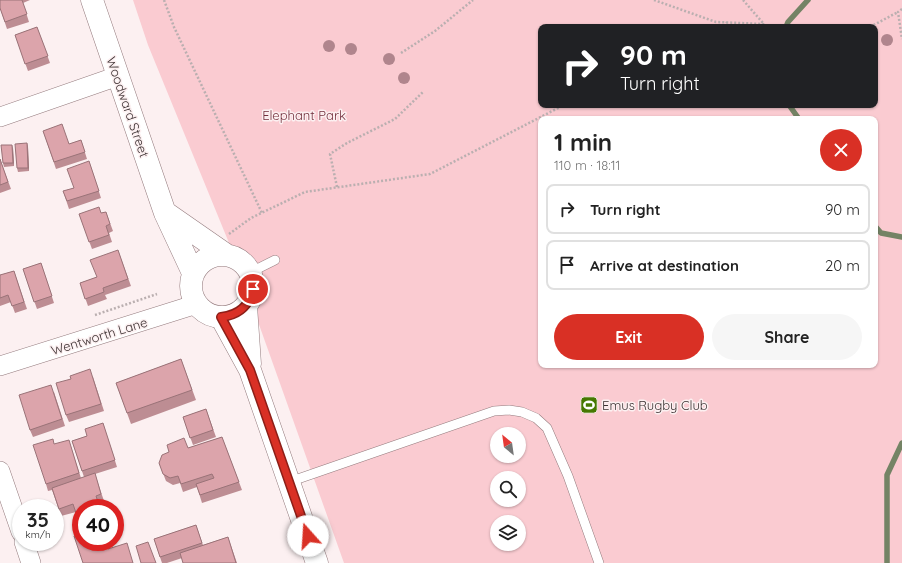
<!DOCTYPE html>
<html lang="en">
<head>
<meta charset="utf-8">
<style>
	:root { --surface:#fff; --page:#f6f6f6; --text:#222; --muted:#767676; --line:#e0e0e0; --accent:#d93025 }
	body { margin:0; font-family:Quicksand,sans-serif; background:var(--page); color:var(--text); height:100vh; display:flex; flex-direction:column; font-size:15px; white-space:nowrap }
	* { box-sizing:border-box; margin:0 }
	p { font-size:13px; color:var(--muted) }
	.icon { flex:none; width:22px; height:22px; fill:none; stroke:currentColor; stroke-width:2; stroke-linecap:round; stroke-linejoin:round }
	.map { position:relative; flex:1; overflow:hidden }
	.drawer { position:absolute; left:538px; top:116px; width:340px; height:252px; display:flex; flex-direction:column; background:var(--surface); border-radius:8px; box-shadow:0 1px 3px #0004 }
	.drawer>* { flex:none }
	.top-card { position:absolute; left:538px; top:24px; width:340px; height:84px; border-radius:8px; box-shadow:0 1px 3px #0004; background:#202124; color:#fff; overflow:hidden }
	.needle { width:26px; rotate:331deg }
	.controls { position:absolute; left:490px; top:427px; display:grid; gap:8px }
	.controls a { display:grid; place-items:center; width:36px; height:36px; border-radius:50%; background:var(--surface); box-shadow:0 1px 3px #0004; font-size:20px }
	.speed { position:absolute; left:12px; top:499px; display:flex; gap:8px; font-size:20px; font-weight:700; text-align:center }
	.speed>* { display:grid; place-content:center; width:52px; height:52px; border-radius:50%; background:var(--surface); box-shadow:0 1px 3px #0004; line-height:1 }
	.speed small { font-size:10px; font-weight:400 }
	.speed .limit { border:6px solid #d22; background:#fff; color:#111 }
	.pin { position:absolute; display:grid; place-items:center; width:34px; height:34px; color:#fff; margin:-17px; border:2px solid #fff; border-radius:50%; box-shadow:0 1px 4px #0007 }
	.me { position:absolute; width:44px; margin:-22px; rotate:341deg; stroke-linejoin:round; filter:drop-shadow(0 0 3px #0008) }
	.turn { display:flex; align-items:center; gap:14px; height:84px; padding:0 16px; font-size:18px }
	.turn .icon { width:52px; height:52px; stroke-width:2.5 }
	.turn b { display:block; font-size:28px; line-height:34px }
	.round { display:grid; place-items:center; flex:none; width:42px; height:42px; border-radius:21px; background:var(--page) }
	.overview { display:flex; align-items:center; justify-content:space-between; height:68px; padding:0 16px }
	h1 { font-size:24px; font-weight:800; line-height:30px }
	.button { display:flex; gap:8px; margin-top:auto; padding:8px 16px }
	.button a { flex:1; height:46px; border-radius:24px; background:var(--accent); color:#fff; font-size:16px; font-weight:800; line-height:46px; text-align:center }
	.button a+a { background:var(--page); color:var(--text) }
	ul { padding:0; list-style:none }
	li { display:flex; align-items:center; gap:12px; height:50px; margin:0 8px 6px; padding:0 8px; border:2px solid var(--line); border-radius:8px }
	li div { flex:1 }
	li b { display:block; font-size:15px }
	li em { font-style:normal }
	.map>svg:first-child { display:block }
	.green { fill:#facbd1; fill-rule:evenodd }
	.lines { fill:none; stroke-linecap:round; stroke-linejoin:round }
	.stream { stroke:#748365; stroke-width:5.5 }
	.service-casing { stroke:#947b7e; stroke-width:10 }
	.minor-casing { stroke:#947b7e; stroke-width:20 }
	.tertiary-casing { stroke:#947b7e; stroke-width:23 }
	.path { stroke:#baafb0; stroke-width:2.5; stroke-dasharray:2 2; stroke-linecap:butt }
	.service { stroke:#fff; stroke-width:9 }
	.minor { stroke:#fff; stroke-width:19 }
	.tertiary { stroke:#fff; stroke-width:22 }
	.tree { fill:#b0858d }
	.wall { fill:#bd8d93 }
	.shaded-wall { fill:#9a7378 }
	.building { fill:#dca4ab; stroke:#9a7378 }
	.route-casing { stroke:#8d1f18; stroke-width:10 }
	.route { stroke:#d93025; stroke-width:7 }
	.labels { text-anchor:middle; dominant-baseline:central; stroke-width:3; stroke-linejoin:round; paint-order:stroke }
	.street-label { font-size:13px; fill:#3b3031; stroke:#fcf0f1 }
	.park-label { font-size:13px; fill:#722e3b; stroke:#fcf0f1 }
	.poi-label { font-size:13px; fill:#3b3031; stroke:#fcf0f1; text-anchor:start }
</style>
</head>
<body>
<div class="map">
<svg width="902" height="563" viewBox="0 0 902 563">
	<rect width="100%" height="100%" fill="#fcf0f1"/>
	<path class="green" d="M133 0H902V563H344L236 260 148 45ZM541 27H875V105H541ZM541 119H875V365H541ZM497 434H519V456H497ZM497 478H519V500H497ZM497 522H519V544H497Z"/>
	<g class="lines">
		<path class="stream" d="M786 27 788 22 808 0
			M789 105 799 119
			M875 226 881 233 902 237
			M887 563V475L902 443"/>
		<defs>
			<path id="service" d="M251 272 275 260
				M289 482 494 411 509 410 522 412 536 418 547 428 568 476 599 563"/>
			<path id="minor" d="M0 117 118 76
				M0 366 197 304
				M0 471 21 532
				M24 542 31 563"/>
			<path id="tertiary" d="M92 0 165 213 193 273
				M166 213 225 254
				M191 286a31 31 0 1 1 62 0a31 31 0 1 1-62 0Z
				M246 306 250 364
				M221 317 250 370 317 563"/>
		</defs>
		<use href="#service" class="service-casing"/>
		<use href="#minor" class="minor-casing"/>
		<use href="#tertiary" class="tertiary-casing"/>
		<path class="path" d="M164 0 174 27 262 213
			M654 0 716 22 763 24 767 27
			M743 0 763 23
			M902 9 898 12 902 39
			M725 27 727 22
			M870 27 898 12
			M401 53 435 31 473 0
			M337 187 330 154 347 143 395 119 424 91
			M229 234 251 218 305 192 430 174 564 105
			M95 315 157 294"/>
		<use href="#service" class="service"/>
		<use href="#minor" class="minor"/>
		<use href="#tertiary" class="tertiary"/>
	</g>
	<g class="tree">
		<circle cx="887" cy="40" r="6"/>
		<circle cx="329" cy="46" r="6"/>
		<circle cx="351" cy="49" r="6"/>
		<circle cx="389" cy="59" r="6"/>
		<circle cx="404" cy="78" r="6"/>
	</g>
	<path class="wall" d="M0 0H30L23 3 29 22 7 29 0 8Z
		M37 27 50 63 28 71 15 35Z
		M43 131 69 144 81 140 87 159 56 169Z
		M27 143 28 147 29 171 18 172 17 168Z
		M13 148 14 166 4 167 3 163Z
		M0 159 11 189 0 193Z
		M89 161 101 198 69 209 63 191 74 188Z
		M106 212 113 231 109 233 112 242 92 249 79 214 101 213Z
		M118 250 131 286 105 295 107 299 88 306 80 283 97 277Z
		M41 263 54 303 37 309 23 269Z
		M14 271 27 309 15 313 11 302 0 306V275Z
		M181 359 196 400 131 424 116 383Z
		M93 377 104 411 69 422 66 415 71 379Z
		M54 392 65 426 33 437 30 430Z
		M206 409 216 437 193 445 183 417Z
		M103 423 117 467 95 474 104 501 81 508V528L76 512 61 516 52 490 48 491 46 484 55 444 71 447 81 478 84 477 72 441 87 436Z
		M222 437 242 490 202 503 197 487 183 492 180 483 173 485 166 481 159 463 188 448Z
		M196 525 203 545 228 537 237 563H183L182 558 167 563H162L154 539Z"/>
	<path class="shaded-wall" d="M27 143 28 147 29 171 28 168Z
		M12 145 13 148 14 166 13 163Z"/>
	<path class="building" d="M0 0H22L27 14 5 22 0 8Z
		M37 27 48 56 25 64 15 35Z
		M62 124 69 144 81 140 85 152 54 162 43 131Z
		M27 143 28 168H17L15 144Z
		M1 145H12L13 163H3Z
		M0 159 8 182 0 185Z
		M89 161 99 191 67 201 63 191 74 188 67 169Z
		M99 207 101 213 106 212 110 224 106 226 109 235 89 242 79 214Z
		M118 250 128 279 103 288 104 292 85 299 80 283 97 277 90 260Z
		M41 263 52 296 34 302 23 269Z
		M14 271 24 302 12 306 8 295 0 298V275Z
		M181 359 192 390 127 413 116 383Z
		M90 369 101 404 66 415 56 383 71 379 70 376Z
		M51 385 62 419 30 430 19 395Z
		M206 409 213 430 190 438 183 417Z
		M103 423 115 460 82 471 72 441 87 436 85 429Z
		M222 437 239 482 200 495 196 484 214 478 212 474 181 484 178 476 170 478 163 474 159 463 162 455 169 452 167 445 184 438 188 448Z
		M53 439 54 444 69 440 79 473 46 484 33 445Z
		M95 473 101 494 96 496 100 508H81V528L73 504 59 509 52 488Z
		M196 525 202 543 160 557 154 539Z
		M81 534V542H98L100 546 106 544 108 549 127 543 133 563H83L74 536Z
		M228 537 236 563H183L180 553Z
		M148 542 156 563H141L136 546Z"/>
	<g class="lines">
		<defs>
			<path id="route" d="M253 289C249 306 239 315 221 317L250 370 308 536"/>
		</defs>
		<use href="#route" class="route-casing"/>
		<use href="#route" class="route"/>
	</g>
	<defs>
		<symbol id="stadium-square" viewBox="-11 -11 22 22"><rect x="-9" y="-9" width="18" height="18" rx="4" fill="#457801" stroke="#fcf0f1"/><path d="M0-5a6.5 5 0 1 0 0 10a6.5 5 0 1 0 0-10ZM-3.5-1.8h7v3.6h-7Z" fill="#fff"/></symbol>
	</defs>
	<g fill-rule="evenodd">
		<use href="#stadium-square" x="579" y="395" width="20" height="20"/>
	</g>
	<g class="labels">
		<g class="street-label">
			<text transform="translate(128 107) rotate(71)">Woodward Street</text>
			<text transform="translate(99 336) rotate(-17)">Wentworth Lane</text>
		</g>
		<g class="park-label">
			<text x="304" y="115">Elephant Park</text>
		</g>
		<g class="poi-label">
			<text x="602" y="405">Emus Rugby Club</text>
		</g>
	</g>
</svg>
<div class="controls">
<a><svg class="needle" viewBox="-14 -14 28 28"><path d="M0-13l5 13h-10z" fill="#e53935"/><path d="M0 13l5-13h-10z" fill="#767676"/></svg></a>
<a><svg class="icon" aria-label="search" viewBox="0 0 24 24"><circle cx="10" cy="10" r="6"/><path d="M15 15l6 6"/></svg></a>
<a><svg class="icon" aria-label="layers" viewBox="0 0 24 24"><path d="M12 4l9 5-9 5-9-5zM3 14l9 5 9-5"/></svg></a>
</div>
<div class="speed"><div>35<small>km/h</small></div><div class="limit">40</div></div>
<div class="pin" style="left:253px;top:289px;background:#d93025"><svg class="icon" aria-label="arrive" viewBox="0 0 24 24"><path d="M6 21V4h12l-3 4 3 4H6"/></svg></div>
<svg class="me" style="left:308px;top:536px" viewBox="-20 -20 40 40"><circle r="19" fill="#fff"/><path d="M0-13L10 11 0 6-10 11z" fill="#d93025"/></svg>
<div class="top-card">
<div class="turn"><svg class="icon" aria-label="right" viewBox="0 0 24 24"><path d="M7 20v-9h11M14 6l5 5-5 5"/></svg><div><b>90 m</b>Turn right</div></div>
</div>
<section class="drawer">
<div class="overview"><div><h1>1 min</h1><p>110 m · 18:11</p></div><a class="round" style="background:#d93025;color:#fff"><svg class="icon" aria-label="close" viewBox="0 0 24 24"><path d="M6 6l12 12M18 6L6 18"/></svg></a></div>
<ul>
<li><svg class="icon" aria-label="right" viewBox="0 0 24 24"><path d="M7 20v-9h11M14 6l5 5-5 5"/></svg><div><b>Turn right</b></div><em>90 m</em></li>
<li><svg class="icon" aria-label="arrive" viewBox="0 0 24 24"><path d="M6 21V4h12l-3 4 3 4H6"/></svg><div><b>Arrive at destination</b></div><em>20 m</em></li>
</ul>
<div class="button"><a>Exit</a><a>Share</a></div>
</section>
</div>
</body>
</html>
